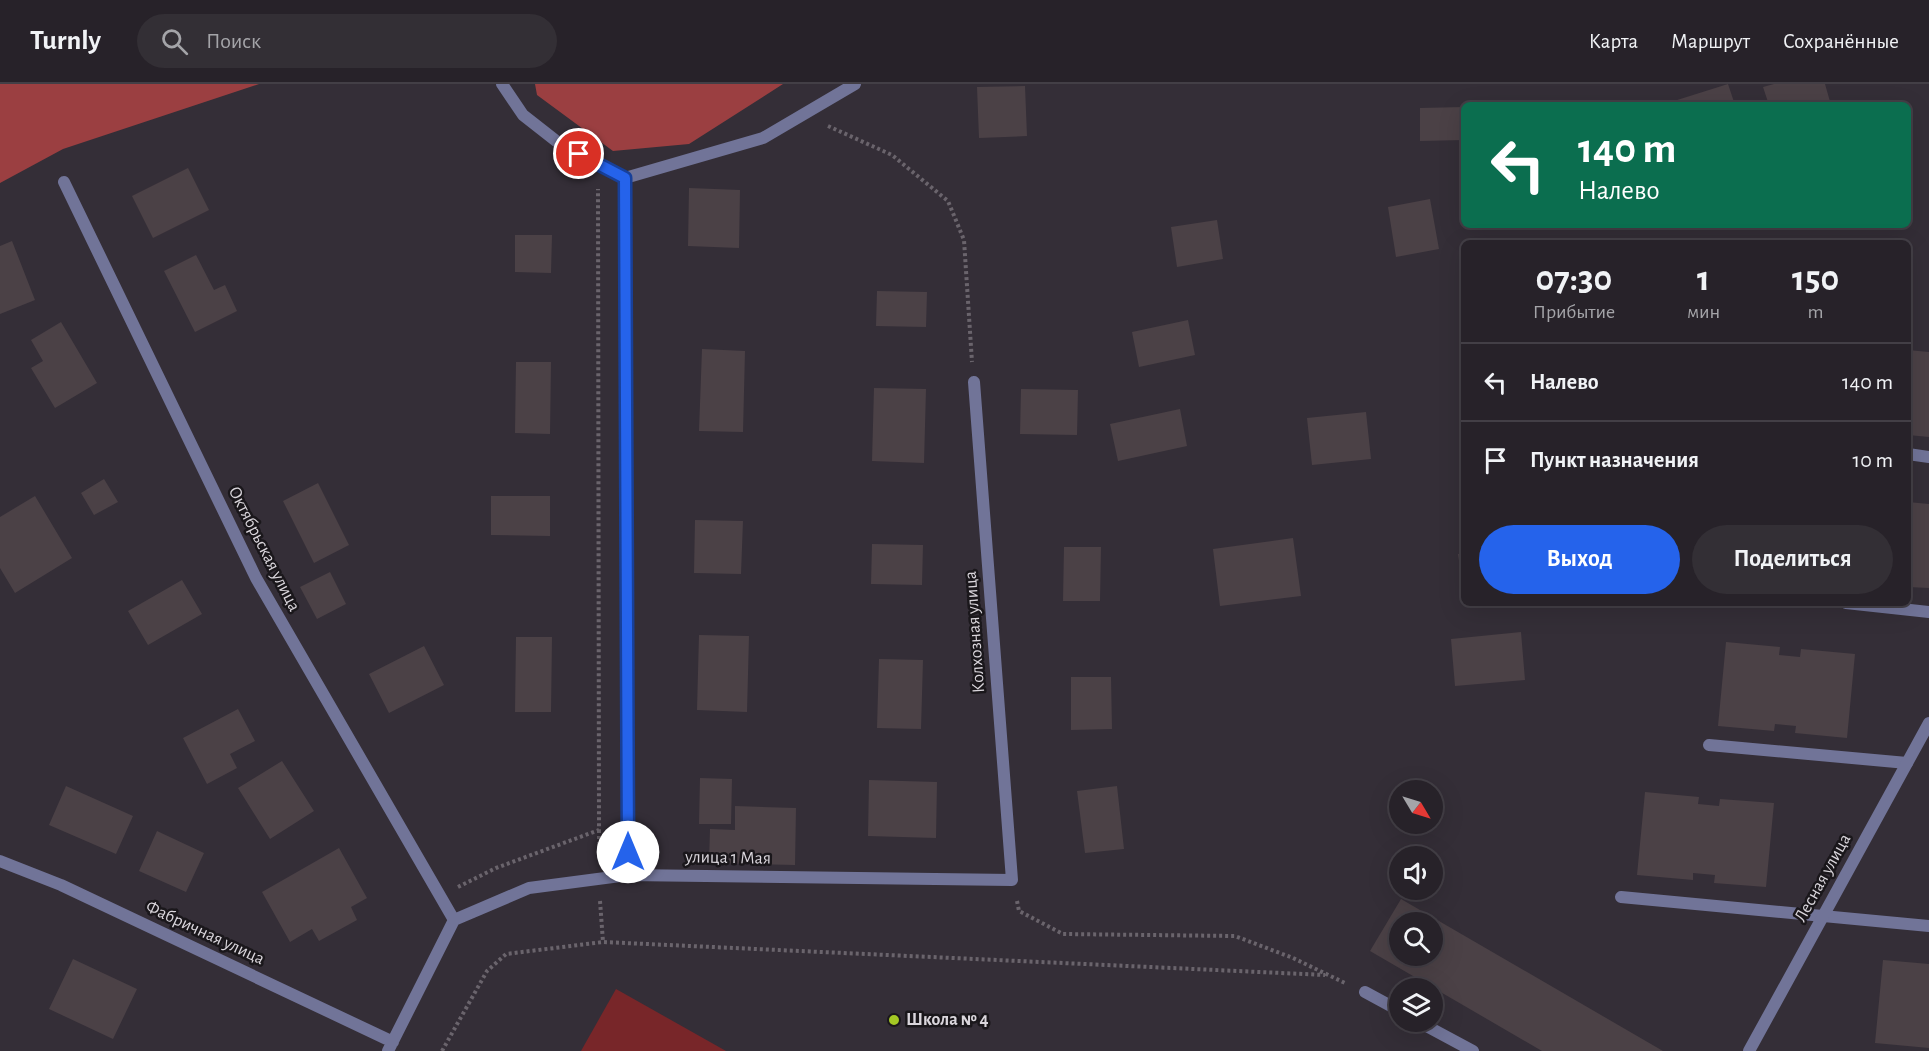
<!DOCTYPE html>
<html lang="ru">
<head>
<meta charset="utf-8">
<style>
	:root { --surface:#272229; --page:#332f35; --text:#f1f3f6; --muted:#a4a4a8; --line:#433f46; --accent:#2563eb }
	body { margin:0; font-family:"Alegreya Sans",sans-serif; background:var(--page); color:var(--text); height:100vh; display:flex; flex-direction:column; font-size:22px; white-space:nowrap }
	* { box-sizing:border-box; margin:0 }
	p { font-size:20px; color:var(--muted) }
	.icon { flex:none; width:33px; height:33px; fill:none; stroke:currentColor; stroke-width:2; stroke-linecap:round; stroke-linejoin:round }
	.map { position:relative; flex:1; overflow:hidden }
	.details { position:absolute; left:1461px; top:156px; width:450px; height:366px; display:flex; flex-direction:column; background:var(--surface); border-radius:9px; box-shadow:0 6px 24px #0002,0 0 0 2px var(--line) }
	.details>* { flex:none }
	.hud { position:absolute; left:1461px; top:18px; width:450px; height:126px; border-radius:9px; box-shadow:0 6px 24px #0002,0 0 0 2px var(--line); background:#0b6e4f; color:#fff; overflow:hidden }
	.needle { width:39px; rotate:128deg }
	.fabs { position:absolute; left:1389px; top:696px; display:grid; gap:12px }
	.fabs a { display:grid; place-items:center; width:54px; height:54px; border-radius:50%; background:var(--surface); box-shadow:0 6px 24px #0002,0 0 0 2px var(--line); font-size:30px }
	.pin { position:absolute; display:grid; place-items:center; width:51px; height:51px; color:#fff; margin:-26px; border:3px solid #fff; border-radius:50%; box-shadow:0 2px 6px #0007 }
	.me { position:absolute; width:66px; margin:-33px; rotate:0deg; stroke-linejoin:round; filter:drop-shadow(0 0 4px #0008) }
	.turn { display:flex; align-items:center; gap:21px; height:126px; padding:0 18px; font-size:27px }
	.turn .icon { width:78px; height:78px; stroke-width:2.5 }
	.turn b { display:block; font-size:42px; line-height:51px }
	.eta { display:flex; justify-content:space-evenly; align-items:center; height:102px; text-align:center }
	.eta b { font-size:36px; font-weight:700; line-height:42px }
	.primary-button { display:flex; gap:12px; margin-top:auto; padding:12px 18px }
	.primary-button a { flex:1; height:69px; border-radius:36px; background:var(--accent); color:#fff; font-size:24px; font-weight:700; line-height:69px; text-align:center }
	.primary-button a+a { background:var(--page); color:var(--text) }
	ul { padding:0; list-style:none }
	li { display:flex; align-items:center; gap:18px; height:78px; padding:0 18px; border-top:2px solid var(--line) }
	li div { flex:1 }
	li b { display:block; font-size:22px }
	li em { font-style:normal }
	header { display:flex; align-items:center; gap:36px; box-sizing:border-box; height:84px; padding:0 30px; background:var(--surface); border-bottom:2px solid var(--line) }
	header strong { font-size:28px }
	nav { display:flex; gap:33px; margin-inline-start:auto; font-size:21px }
	.search { width:420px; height:54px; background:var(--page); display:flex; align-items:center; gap:15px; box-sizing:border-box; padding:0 21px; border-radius:33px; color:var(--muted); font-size:22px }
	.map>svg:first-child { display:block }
	.green { fill:#782629 }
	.forest { fill:#9b3f41 }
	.building { fill:#4b4146; fill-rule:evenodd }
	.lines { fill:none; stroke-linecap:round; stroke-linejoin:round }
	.path { stroke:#6a646c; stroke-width:4; stroke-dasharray:3 3; stroke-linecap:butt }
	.service { stroke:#717498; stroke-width:12 }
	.minor { stroke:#717498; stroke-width:12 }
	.route-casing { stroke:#184099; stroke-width:15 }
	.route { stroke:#2563eb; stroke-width:10 }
	.poi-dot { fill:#a4c824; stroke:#1a171b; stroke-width:2 }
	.labels { text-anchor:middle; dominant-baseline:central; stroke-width:5; stroke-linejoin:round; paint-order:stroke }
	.street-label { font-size:18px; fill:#dad6dc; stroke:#1a171b }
	.poi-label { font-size:18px; font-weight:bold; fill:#dad6dc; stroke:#1a171b; text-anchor:start }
</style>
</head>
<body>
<header>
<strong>Turnly</strong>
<div class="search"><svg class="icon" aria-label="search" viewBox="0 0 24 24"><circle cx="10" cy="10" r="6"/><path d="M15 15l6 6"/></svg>Поиск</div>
<nav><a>Карта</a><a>Маршрут</a><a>Сохранённые</a></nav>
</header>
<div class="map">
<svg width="1929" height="967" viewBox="0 0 1929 967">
	<rect width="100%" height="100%" fill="#342e37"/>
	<path class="green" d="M616 905 726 967H581Z"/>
	<path class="forest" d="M0 0H259L63 65 0 99Z
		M535 0H783L689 60 613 67 537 11Z"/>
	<path class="building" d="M1728 0 1735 21H1675L1674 17Z
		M1774 0H1825L1831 21H1769L1763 3Z
		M1025 2 1027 52 979 54 977 3Z
		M1464 23V56L1420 57V24Z
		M188 84 209 126 153 154 132 112Z
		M689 104 740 106 739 164 688 162Z
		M1430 115 1439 165 1396 173 1388 123Z
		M1217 136 1223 175 1177 183 1171 143Z
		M515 151H552L551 189 515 188Z
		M12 157 35 216 0 230V162Z
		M196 171 214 206 225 201 237 227 195 248 164 187Z
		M877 207 927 208 926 243 876 242Z
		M1188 236 1195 271 1139 283 1132 248Z
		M61 238 97 299 55 324 31 284 43 277 31 256Z
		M702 265 745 267 743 348 699 347Z
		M1908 266 1929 268V353L1908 351Z
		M516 278H551L550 350 515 349Z
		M874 304 926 305 924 379 872 377Z
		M1021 305 1078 306 1077 351 1020 350Z
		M1180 325 1187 362 1118 377 1110 340Z
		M1366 328 1371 375 1312 381 1307 334Z
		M104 395 118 418 94 431 81 409Z
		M318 399 349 461 314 479 283 417Z
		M35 412 72 474 15 509 0 484V433Z
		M491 412H550V452L491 451Z
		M1908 418 1929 420V504L1908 503Z
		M695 436 743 437 741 490 694 489Z
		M1293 454 1301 512 1220 522 1213 465Z
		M872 460 923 461 922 501 871 500Z
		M1064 463H1101L1100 517H1063Z
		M1458 470H1464V504H1463Z
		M330 488 346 520 317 535 300 503Z
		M182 496 202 530 148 561 128 527Z
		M1521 548 1525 596 1455 602 1451 555Z
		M699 551 749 552 747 628 697 626Z
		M516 553H552L551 628H515Z
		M1726 558 1780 563 1779 571 1800 573 1801 565 1855 570 1847 654 1795 649 1796 642 1775 640 1774 647 1718 642Z
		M424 562 444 601 389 629 369 590Z
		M879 575 923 576 921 645 877 644Z
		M1071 593H1111L1112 645 1071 646Z
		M238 625 255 657 230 670 237 684 207 700 183 654Z
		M282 677 314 727 270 755 238 704Z
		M700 694 732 695 731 740H699Z
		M869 696 937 698 936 754 868 752Z
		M66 702 133 732 116 770 49 741Z
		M1117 702 1124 765 1085 769 1077 707Z
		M1645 708 1699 713 1698 720 1719 722 1720 715 1774 719 1766 803 1714 799 1715 791 1693 789V796L1637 791Z
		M735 722 796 724 795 781 709 779 710 745 735 746Z
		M157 747 204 769 186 808 139 787Z
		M339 764 367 814 351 823 357 836 319 857 312 845 290 858 262 808Z
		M1401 815 1663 967H1542L1370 867ZM1400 838H1432V872H1400Z
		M73 875 137 905 113 955 49 925Z
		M1883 876 1929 880V964L1875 959Z"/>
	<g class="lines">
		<path class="path" d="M828 42 892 71 948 117 964 156 972 278
			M599 746V773
			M458 803 496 784 599 746 598 105
			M600 817 603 858
			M1017 817 1019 827 1063 850 1235 852 1293 874 1345 899
			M442 967 487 887 506 870 603 858 1325 891"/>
		<path class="service" d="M502 0 523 31 560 60 625 94
			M1908 370 1929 373
			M1846 519 1929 528
			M1709 661 1907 679
			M1621 813 1929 842
			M1365 908 1400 927
			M1419 938 1473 967"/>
		<path class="minor" d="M64 98 256 494 454 836
			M0 777 61 801 393 958
			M628 791 625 94 763 54 855 0
			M388 967 454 836 529 804 628 791 1012 796 974 298
			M1749 967 1929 639"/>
	</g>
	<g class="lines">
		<defs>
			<path id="route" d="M579 70 625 94 628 768"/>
		</defs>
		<use href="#route" class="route-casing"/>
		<use href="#route" class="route"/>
	</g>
	<circle class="poi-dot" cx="894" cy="936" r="6"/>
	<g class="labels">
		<g class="street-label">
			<text transform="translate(264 465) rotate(63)">Октябрьская улица</text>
			<text transform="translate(975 548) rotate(-94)">Колхозная улица</text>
			<text transform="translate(728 774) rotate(1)">улица 1 Мая</text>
			<text transform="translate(1823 794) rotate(-61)">Лесная улица</text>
			<text transform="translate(205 849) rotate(25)">Фабричная улица</text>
		</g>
		<g class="poi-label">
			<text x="906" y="936">Школа № 4</text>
		</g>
	</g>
</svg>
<div class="fabs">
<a><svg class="needle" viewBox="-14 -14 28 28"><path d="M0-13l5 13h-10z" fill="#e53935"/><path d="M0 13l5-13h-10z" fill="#a4a4a8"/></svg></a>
<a><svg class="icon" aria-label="sound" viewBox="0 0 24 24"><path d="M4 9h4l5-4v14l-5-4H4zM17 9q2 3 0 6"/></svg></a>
<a><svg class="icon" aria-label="search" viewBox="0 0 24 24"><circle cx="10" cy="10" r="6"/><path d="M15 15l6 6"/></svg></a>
<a><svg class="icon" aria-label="layers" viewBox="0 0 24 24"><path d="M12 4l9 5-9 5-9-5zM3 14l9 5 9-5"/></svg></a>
</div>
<div class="pin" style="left:579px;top:70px;background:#d93025"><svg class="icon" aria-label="arrive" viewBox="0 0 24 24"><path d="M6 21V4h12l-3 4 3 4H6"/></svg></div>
<svg class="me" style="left:628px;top:768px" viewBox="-20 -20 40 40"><circle r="19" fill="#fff"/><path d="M0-13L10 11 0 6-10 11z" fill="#2563eb"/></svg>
<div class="hud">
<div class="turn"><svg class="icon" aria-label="left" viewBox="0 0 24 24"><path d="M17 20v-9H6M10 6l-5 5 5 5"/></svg><div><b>140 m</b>Налево</div></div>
</div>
<section class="details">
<div class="eta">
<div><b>07:30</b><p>Прибытие</p></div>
<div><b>1</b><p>мин</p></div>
<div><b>150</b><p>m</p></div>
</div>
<ul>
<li><svg class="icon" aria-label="left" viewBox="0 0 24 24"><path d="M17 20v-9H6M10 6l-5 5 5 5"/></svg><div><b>Налево</b></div><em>140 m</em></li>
<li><svg class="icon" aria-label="arrive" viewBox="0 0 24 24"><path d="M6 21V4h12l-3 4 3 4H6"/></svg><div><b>Пункт назначения</b></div><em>10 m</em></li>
</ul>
<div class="primary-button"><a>Выход</a><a>Поделиться</a></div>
</section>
</div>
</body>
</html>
